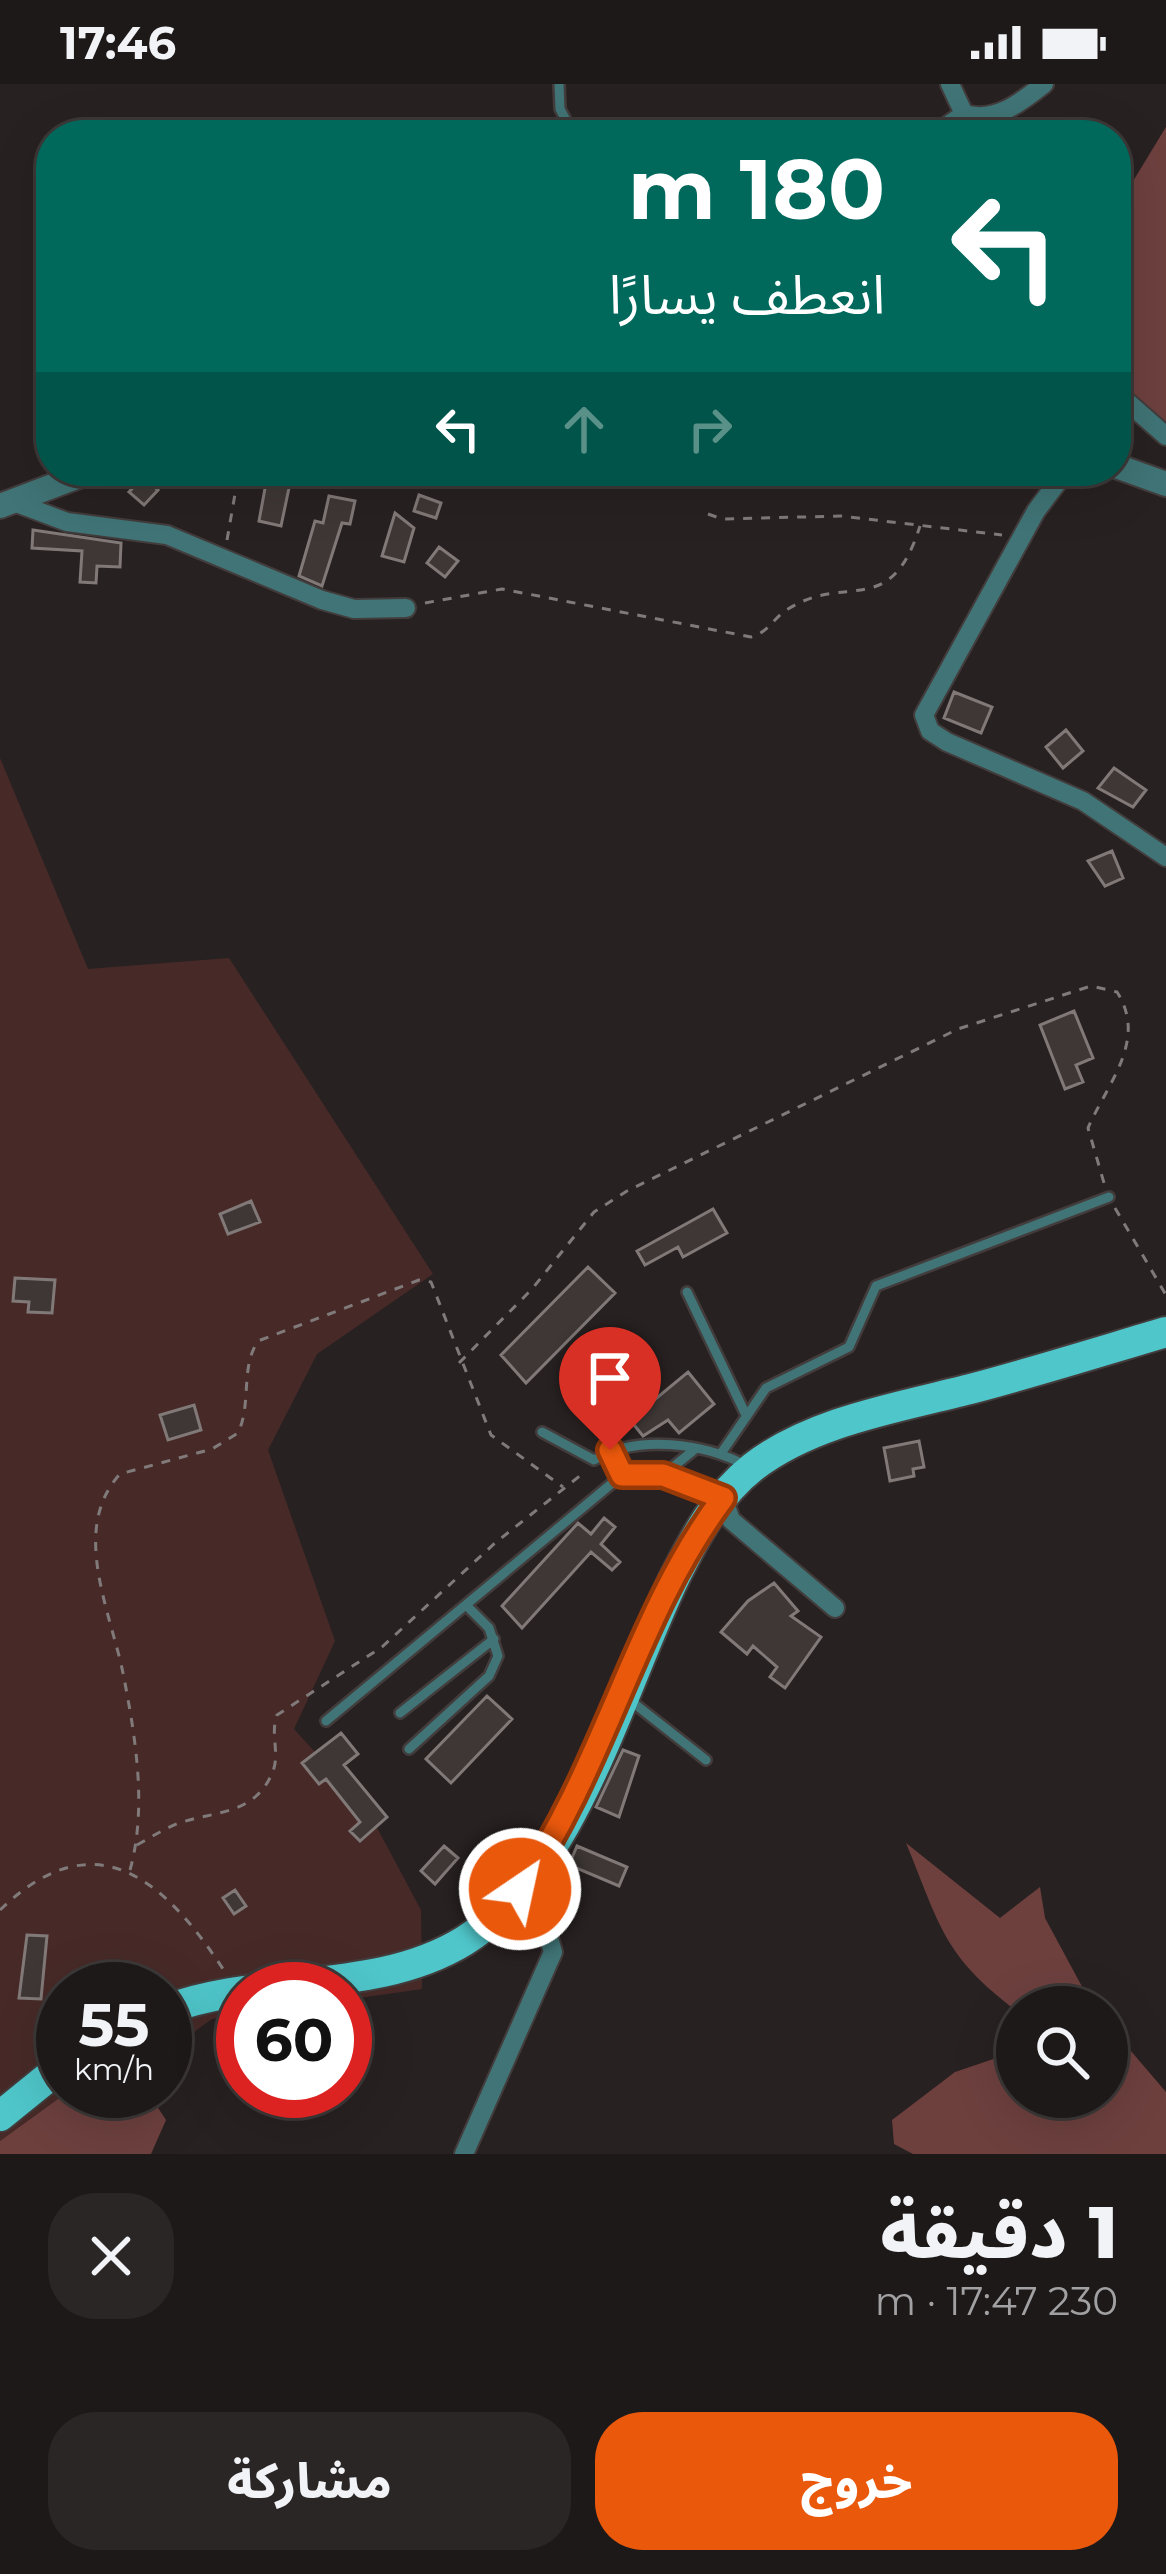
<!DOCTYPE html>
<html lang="ar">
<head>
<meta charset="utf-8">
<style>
	:root { --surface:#1e1919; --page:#2b2626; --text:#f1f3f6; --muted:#a1a0a2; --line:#3c3838; --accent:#ea580c }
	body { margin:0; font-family:Montserrat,"Noto Sans Arabic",sans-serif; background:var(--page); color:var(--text); direction:rtl; height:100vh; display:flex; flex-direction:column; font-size:45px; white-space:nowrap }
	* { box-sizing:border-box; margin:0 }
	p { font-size:39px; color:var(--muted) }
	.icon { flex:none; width:66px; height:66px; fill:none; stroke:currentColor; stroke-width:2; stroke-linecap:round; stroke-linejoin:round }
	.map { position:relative; height:2070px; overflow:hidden; direction:ltr }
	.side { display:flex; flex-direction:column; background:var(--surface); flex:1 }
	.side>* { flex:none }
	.banner { position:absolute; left:36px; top:36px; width:1095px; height:366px; border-radius:48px; box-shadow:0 12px 48px #0002,0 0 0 3px var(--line); direction:rtl; background:#00695c; color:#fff; overflow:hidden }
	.tools { position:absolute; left:996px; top:1902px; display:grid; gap:24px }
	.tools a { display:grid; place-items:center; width:132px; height:132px; border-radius:50%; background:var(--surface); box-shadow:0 12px 48px #0002,0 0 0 3px var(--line); font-size:60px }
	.speed { position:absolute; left:36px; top:1878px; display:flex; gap:24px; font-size:60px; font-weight:700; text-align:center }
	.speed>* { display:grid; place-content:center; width:156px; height:156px; border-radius:50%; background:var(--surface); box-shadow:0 12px 48px #0002,0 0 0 3px var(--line); line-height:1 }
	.speed small { font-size:30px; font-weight:400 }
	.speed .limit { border:18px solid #d22; background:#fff; color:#111 }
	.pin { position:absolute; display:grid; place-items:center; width:102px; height:102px; color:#fff; margin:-123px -51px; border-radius:50% 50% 50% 0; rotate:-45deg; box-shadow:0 0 12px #0007 }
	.pin .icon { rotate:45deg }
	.me { position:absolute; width:132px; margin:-66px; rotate:34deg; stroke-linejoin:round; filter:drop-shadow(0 0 9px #0008) }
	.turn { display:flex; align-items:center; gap:42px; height:252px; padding:0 48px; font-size:54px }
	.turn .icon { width:156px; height:156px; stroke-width:2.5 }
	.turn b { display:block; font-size:84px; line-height:102px }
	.lanes { display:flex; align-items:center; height:114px; padding:0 48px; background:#0003; justify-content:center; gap:60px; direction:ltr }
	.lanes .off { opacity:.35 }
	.round { display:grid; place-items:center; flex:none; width:126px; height:126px; border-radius:48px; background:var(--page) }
	.head { display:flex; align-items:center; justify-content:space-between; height:204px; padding:0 48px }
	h1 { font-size:72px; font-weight:800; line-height:90px }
	.cta { display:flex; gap:24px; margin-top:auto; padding:24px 48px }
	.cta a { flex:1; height:138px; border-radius:48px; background:var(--accent); color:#fff; font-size:48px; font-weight:800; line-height:138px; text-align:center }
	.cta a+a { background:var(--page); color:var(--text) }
	.status { display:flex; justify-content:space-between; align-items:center; height:84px; padding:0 60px; background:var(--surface); direction:ltr }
	.status svg { height:33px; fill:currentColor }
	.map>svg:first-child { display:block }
	.green { fill:#472a28 }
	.forest { fill:#6d403e }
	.building { fill:#3e3736; stroke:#817978; stroke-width:3 }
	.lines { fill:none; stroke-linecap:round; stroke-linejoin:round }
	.service-casing { stroke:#433c3c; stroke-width:14 }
	.minor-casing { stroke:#433c3c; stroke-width:22 }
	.tertiary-casing { stroke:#433c3c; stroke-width:28 }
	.primary-casing { stroke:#433c3c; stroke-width:34 }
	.path { stroke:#807a7a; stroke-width:3; stroke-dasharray:9 9; stroke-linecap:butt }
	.service { stroke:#407476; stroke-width:9 }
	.minor { stroke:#407476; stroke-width:18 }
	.tertiary { stroke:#407476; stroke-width:24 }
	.primary { stroke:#4fc6ca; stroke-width:30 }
	.route-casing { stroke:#983908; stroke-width:30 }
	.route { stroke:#ea580c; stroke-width:21 }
</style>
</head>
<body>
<div class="status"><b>17:46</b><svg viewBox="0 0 49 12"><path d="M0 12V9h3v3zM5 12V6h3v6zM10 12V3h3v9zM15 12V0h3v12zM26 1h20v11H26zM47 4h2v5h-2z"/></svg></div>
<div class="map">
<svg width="1166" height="2070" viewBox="0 0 1166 2070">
	<rect width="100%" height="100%" fill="#282121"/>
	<path class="green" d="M0 674 88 885 229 874 433 1190 317 1270 268 1366 335 1557 294 1645 367 1725 421 1826 422 1905 345 1916V1905H243V1931L212 1935 165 1969V1905H63V2007H69L0 2057Z"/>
	<path class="forest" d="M1166 43V342L1116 307V125Z
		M906 1759 1000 1834 1040 1803 1045 1834 1093 1923H1017V1927C943 1872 940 1841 906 1759Z
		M1107 1939 1166 2008V2070H913L894 2060 892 2036 955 1988 1017 1967V2013H1107Z
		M69 2007H147L166 2036 151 2070H0V2057Z"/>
	<path class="building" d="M143 393 158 406 144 421 129 408Z
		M266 399 289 404 281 442 259 437Z
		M419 411 441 419 436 434 414 427Z
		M329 412 355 417 350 440 342 439 322 502 299 492 315 437 323 439Z
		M395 429 414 444 404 478 382 472Z
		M33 446 121 459 120 483 97 482 96 499 80 498 82 467 32 464Z
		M439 463 458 477 445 493 427 479Z
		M954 608 992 623 981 649 944 634Z
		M1066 646 1083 667 1063 684 1046 663Z
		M1114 684 1146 706 1133 723 1098 704Z
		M1112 767 1123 794 1105 802 1088 777Z
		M1074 927 1093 974 1076 981 1083 998 1065 1005 1040 941Z
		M251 1117 260 1138 228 1150 220 1130Z
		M713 1125 727 1149 683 1173 678 1163 645 1181 637 1167Z
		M588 1183 615 1209 526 1299 501 1271Z
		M15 1194 55 1196 52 1229 28 1228 29 1218 13 1217Z
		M597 1265 608 1277 620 1265 634 1280 588 1325 576 1313 586 1303 572 1289Z
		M688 1288 714 1320 679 1349 668 1336 643 1352 630 1336Z
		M194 1321 201 1346 168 1356 160 1331Z
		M919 1357 924 1383 913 1385 914 1392 890 1397 884 1364Z
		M604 1434 615 1443 601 1460 620 1478 612 1486 591 1468 522 1544 502 1522 578 1439 591 1450Z
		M774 1499 798 1527 791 1532 821 1553 785 1604 770 1593 777 1583 753 1562 747 1570 721 1548 748 1517Z
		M487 1612 512 1635 451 1699 426 1675Z
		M341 1649 358 1670 344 1681 387 1733 360 1757 350 1747 360 1738 326 1695 319 1700 302 1679Z
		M623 1666 639 1672 619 1733 596 1723Z
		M444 1762 458 1774 435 1800 421 1787Z
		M577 1762 627 1783 619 1802 569 1781Z
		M235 1806 246 1822 234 1830 223 1814Z
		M27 1851 47 1852 41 1915 19 1914Z"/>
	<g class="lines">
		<defs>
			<path id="service" d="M559 0 560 25 574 51
				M687 1208 745 1329
				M542 1348 594 1376C637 1350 704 1359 747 1382
				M722 1368 766 1304 849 1263 876 1202 1109 1113
				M663 1391 694 1366
				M631 1617 706 1676
				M400 1629 494 1555
				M326 1637 622 1391H663L718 1412
				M409 1665 489 1592 498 1572 489 1544 466 1521"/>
			<path id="minor" d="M950 0 964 30
				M934 51 964 30C995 39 1020 19 1044 0
				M1116 308 1166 352
				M1066 387 1036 427 924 631 930 647 947 658 1083 717 1166 773
				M14 418 67 438 167 451 322 516 354 525 406 524
				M723 1414 731 1436 835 1524
				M464 2070 553 1868 544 1837 520 1805"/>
			<path id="tertiary" d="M1116 382 1166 400
				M0 422 92 387"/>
			<path id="primary" d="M165 1926C260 1890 376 1911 464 1857 573 1790 621 1604 675 1493 695 1453 717 1411 753 1383 814 1336 902 1323 974 1304 1038 1287 1102 1267 1166 1248
				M0 2032 63 1981"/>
		</defs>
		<use href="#service" class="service-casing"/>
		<use href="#minor" class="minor-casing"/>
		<use href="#tertiary" class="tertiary-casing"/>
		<use href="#primary" class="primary-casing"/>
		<path class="path" d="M708 430 722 435 841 432 1002 451
			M227 456 239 387
			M425 519 502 505 751 553C769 548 773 534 788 525 847 488 890 537 920 442
			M1115 1124 1166 1211
			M459 1279 532 1205 594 1128 627 1107 958 945 1091 902 1117 908C1148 956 1107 1000 1088 1044L1104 1099
			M137 1761C151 1753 164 1745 179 1739 215 1727 256 1731 273 1687 280 1669 270 1650 277 1631L382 1563 495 1459 586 1387
			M130 1786C147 1725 136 1656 124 1594 112 1530 69 1446 120 1390L212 1365 238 1349C252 1319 240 1284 258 1257L419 1196 431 1198 491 1351 563 1403
			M0 1826C97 1732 167 1799 225 1888"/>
		<use href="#service" class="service"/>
		<use href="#minor" class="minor"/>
		<use href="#tertiary" class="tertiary"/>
		<use href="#primary" class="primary"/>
	</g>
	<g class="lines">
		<defs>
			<path id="route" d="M520 1805C606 1681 635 1531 723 1414L663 1391H622L610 1366"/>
		</defs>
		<use href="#route" class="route-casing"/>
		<use href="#route" class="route"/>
	</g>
</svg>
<div class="tools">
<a><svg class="icon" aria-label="search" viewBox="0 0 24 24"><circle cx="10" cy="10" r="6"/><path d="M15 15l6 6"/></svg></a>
</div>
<div class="speed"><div>55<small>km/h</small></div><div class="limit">60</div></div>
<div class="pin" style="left:610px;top:1366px;background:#d93025"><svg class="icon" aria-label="arrive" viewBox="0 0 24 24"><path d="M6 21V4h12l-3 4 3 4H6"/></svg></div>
<svg class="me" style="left:520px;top:1805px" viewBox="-20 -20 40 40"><circle r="17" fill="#ea580c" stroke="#fff" stroke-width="3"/><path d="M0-11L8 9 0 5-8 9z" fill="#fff"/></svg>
<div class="banner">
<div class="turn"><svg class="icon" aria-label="left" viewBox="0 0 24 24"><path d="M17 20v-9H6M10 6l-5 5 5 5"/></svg><div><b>180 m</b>انعطف يسارًا</div></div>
<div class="lanes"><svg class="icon" aria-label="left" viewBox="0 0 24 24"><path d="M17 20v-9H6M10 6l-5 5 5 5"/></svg><svg class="icon off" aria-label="ahead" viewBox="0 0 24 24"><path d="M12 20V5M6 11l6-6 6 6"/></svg><svg class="icon off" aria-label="right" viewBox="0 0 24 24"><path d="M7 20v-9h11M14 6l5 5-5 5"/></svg></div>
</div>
</div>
<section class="side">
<div class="head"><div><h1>1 دقيقة</h1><p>230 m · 17:47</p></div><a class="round"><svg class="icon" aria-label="close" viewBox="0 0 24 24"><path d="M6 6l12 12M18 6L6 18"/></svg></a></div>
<div class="cta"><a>خروج</a><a>مشاركة</a></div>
</section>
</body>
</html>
